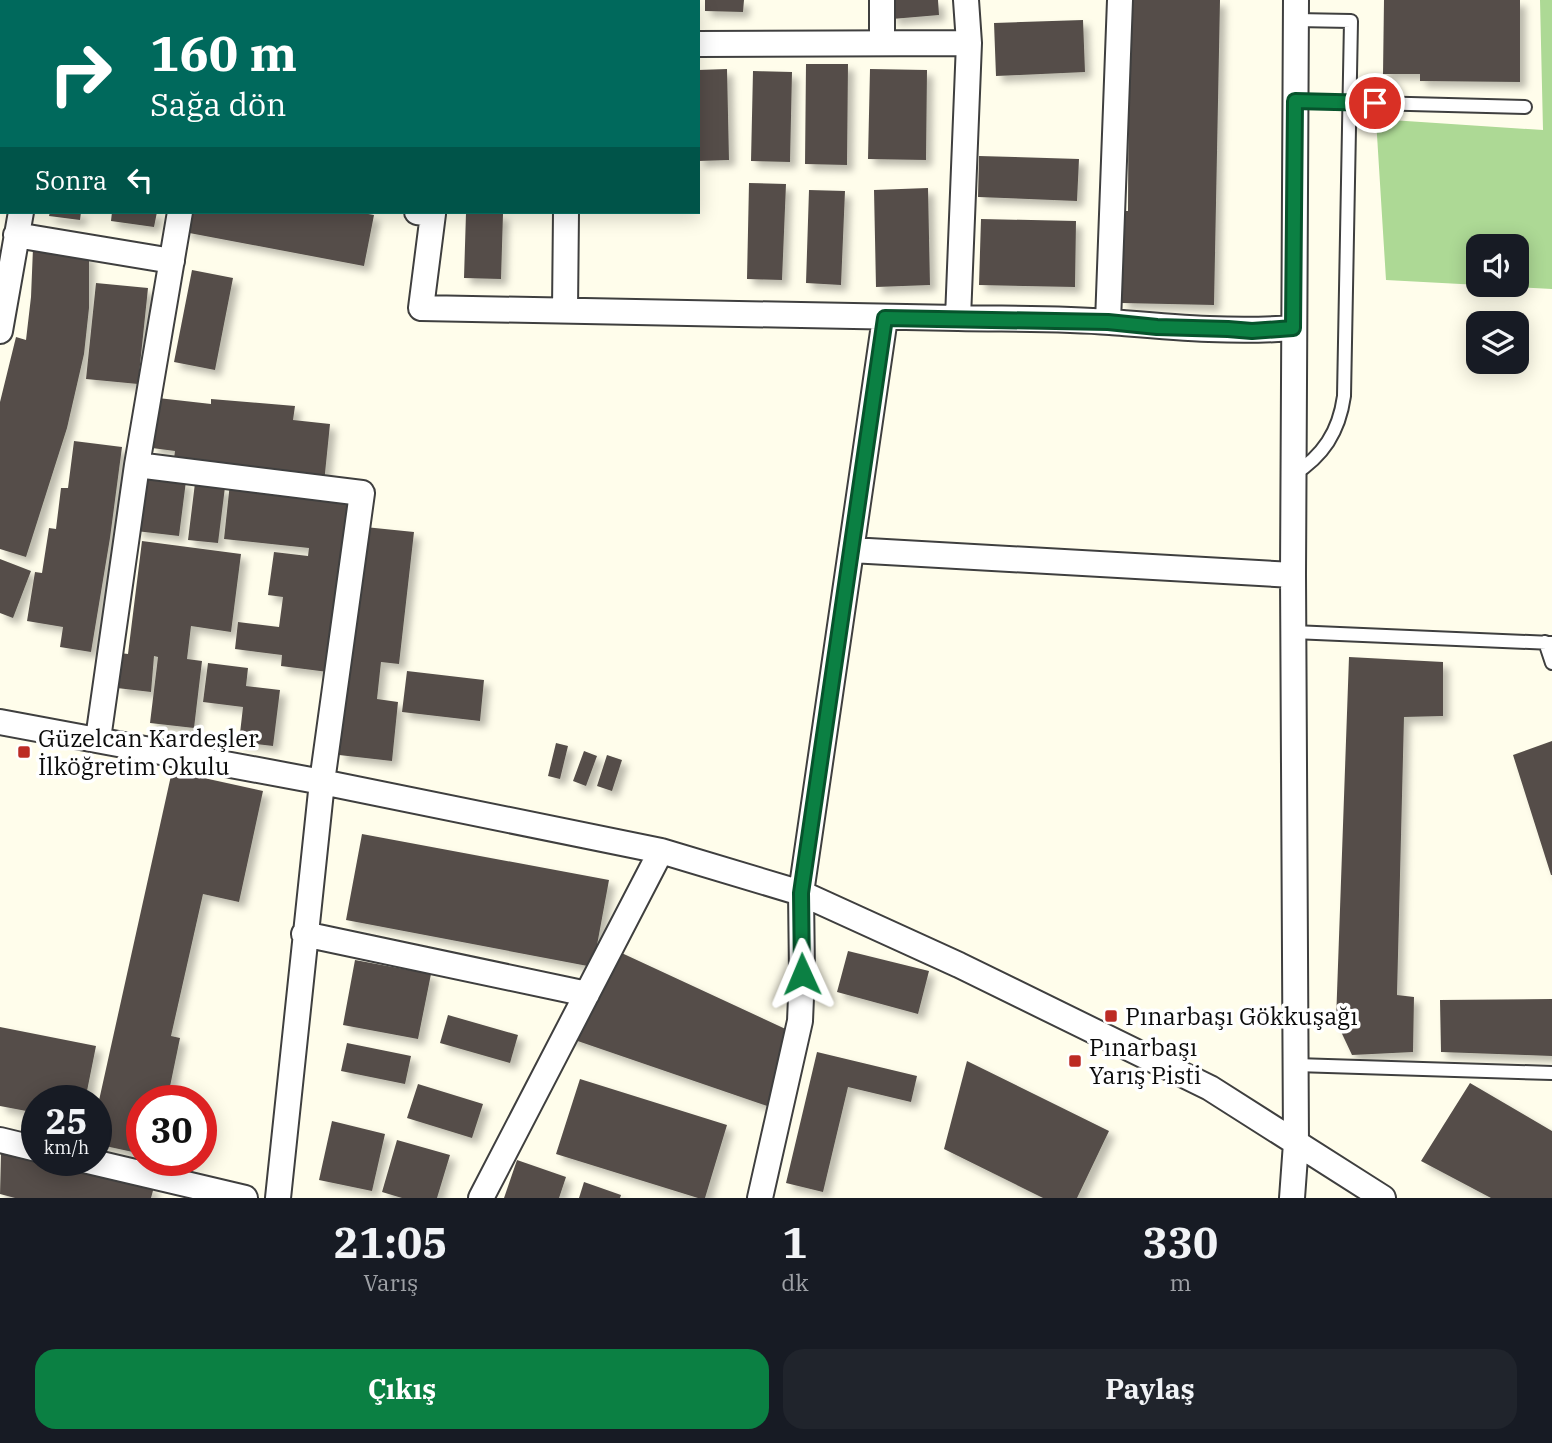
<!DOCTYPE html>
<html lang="tr">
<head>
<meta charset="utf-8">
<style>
	:root { --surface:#171b24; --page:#20242c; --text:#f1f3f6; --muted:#9ea1a6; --accent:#0b8043 }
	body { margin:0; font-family:"IBM Plex Serif",serif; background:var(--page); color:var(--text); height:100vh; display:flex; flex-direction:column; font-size:26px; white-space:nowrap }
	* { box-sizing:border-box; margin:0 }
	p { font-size:23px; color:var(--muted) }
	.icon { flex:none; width:38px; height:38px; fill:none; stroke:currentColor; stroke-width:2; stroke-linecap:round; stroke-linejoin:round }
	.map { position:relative; height:1198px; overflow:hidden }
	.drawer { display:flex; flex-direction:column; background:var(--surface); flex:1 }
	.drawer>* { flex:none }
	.hud { position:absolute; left:0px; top:0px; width:700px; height:214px; box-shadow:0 4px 18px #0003; background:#00695c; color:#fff; overflow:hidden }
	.controls { position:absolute; left:1466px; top:234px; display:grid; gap:14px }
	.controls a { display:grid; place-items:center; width:63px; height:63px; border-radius:14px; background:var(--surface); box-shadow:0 4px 18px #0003; font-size:35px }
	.speed { position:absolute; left:21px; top:1085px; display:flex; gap:14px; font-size:35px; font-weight:700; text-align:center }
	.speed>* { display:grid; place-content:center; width:91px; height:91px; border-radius:50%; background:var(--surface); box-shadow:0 4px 18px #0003; line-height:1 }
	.speed small { font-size:18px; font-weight:400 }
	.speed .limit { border:10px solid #d22; background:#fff; color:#111 }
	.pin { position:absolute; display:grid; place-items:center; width:60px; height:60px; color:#fff; margin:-30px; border:4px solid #fff; border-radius:50%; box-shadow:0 2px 7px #0007 }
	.me { position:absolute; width:77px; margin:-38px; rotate:359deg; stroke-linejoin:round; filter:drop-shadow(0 0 5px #0008) }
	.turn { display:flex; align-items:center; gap:24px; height:147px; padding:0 35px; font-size:32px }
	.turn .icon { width:91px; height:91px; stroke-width:2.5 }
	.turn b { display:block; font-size:49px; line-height:60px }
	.then { display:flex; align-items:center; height:66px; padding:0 35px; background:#0003; gap:14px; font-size:26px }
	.eta { display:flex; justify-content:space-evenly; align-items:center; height:119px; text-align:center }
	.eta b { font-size:42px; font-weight:700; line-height:49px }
	.cta { display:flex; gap:14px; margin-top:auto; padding:14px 35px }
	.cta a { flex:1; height:80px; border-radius:21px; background:var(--accent); color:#fff; font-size:28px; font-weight:700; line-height:80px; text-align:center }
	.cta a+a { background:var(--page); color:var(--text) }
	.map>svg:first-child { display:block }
	.forest { fill:#add995; fill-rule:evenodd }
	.building { fill:#554e49; filter:url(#shadow) }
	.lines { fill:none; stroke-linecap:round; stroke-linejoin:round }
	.lane-casing { stroke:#3f3f3f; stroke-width:16 }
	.street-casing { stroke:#3f3f3f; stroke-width:28 }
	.secondary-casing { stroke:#2e2e2e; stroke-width:38 }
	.lane { stroke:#fff; stroke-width:12 }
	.street { stroke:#fff; stroke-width:24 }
	.secondary { stroke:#fffda6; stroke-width:35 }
	.route-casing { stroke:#07532c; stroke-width:18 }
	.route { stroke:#0b8043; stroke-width:12 }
	.poi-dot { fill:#bc2b24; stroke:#fff; stroke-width:2.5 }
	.labels { text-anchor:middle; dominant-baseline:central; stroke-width:7; stroke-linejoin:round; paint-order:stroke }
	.poi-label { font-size:24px; fill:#0c0c0c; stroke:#fff; text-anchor:start }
</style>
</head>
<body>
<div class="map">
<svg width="1552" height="1198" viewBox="0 0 1552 1198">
	<defs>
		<filter id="shadow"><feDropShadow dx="6" dy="6" stdDeviation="3.5" flood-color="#0004"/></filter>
	</defs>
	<rect width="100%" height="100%" fill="#fffdeb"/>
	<path class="forest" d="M1540 0H1552V289L1386 280 1376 119 1543 130ZM1479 247H1517V285H1479Z"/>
	<path class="building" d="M705 0H744L743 12 705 11Z
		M890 0H938L939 15 892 19Z
		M1129 0H1220L1214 305 1122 303 1123 211H1128Z
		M1384 0H1520V82L1420 81V74H1383Z
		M1083 20 1085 72 996 76 994 23Z
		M806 64H848L847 165 805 164Z
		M727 69 729 160 698 161V70Z
		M870 69 927 70 926 160 868 159Z
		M753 71 792 72 790 162 751 161Z
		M979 156 1079 159 1077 201 978 197Z
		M749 183 786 184 782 280 747 279Z
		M928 188 930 285 876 287 874 190Z
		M809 190 845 191 841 285 806 283Z
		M50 212H81L80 220 49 216Z
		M112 212H157L154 227 111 221Z
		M187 212H357L374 215 364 266 184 232Z
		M466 213 503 214 501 279 464 278Z
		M981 219 1076 221 1075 287 979 285Z
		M33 248 89 254V308L84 354 67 428 26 557 0 549V402L16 337 26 340 31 297Z
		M192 270 233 278 215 370 174 362Z
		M96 283 148 288 138 384 86 379Z
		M158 398 211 404V399L295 406 293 420 330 424 324 483 173 466 175 451 152 448Z
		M74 441 122 447 110 538 91 652 60 647 63 627 27 621 35 572 42 573 49 528 56 529 61 488H68Z
		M143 476 186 481 179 536 136 531Z
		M195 483 225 487 218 543 188 540Z
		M230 483 349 502 328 672 281 666 282 655 235 649 238 622 279 627 283 597 268 595 274 552 308 556 309 548 224 539Z
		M365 527 414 532 399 664 381 662 377 699 398 702 392 761 339 755Z
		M142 541 241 554 231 632 191 626 187 659 202 661 194 728 150 723 158 657 154 656 151 692 117 688 120 653 128 654Z
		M0 559 31 571 13 618 0 613Z
		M1349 657 1443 662V716L1404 717 1397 995 1414 997 1413 1052 1352 1055 1336 1021Z
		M208 663 248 668 246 686 280 690 273 746 239 742 243 707 203 702Z
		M407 671 484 680 480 721 402 712Z
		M1552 741V875H1551L1513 755Z
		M556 743 568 746 560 779 548 776Z
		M584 751 597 756 586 786 573 781Z
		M607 755 622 760 612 791 597 786Z
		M172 771 263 791 239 902 203 894 171 1036 180 1038 167 1101H142V1154L96 1144V1114Z
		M362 834 609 880 593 967 346 920Z
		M613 949 792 1032 773 1108 566 1037Z
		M848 951 929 971 918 1014 837 992Z
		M355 960 431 974 418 1039 343 1025Z
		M1552 999V1056L1441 1052 1440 1000Z
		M448 1015 518 1035 510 1063 440 1043Z
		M0 1027 96 1046 85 1101H37V1113L0 1106Z
		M347 1043 411 1056 405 1084 341 1071Z
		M817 1052 917 1076 911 1102 848 1087 823 1192 786 1183Z
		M967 1061 1109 1131 1077 1198H1043L944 1149Z
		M580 1079 727 1125 705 1198H698L556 1154Z
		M1470 1083 1552 1131V1198H1491L1421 1161Z
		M418 1084 483 1104 472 1138 407 1118Z
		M332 1121 385 1134 372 1191 319 1180Z
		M397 1140 450 1155 437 1198H402L382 1192Z
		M1 1152 154 1187 151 1198H15L0 1194Z
		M517 1160 566 1177 559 1198H504Z
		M584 1182 621 1195 620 1198H579Z"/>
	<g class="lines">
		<defs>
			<path id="lane" d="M1295 101 1525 107
				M1293 475C1323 456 1339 432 1344 396L1351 21 1296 20
				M1293 632 1552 643
				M1545 642 1552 663
				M1296 1065 1552 1073"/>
			<path id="street" d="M45 0V2
				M263 0 276 2
				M882 0V42
				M966 0 969 43 958 318C1008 319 1060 318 1110 322 1171 327 1232 333 1293 328
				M211 2V0
				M569 2V0
				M698 44 969 43
				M417 212 433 214 421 308 958 318
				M16 235 172 261
				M565 310 566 212
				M1108 322 1120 0
				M0 331 21 212
				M137 465 362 493 322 782 278 1198
				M851 550 1293 575
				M0 722 322 782 661 851 801 893 959 965 1210 1088 1383 1198
				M98 739 137 465 180 212
				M304 934 587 994
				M0 1140 37 1149
				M84 1160 245 1198
				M481 1198 661 851
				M760 1198 800 1021 802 974 801 893 885 318
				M1292 1198 1296 1143 1293 575 1296 0"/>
			<path id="secondary" d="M0 1 2 0"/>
		</defs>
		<use href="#lane" class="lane-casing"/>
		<use href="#street" class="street-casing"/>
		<use href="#secondary" class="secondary-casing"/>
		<use href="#lane" class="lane"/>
		<use href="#street" class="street"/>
		<use href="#secondary" class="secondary"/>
	</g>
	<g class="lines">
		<defs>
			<path id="route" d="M802 974 801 893 885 318 1108 322 1157 327 1228 329 1252 331 1293 328 1295 101 1375 103"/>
		</defs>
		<use href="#route" class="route-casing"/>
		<use href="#route" class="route"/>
	</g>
	<g class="poi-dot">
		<rect x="17" y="745" width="14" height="14" rx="3.5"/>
		<rect x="1104" y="1009" width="14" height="14" rx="3.5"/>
		<rect x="1068" y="1054" width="14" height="14" rx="3.5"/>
	</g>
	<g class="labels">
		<g class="poi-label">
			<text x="38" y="738">Güzelcan Kardeşler<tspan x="38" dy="28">İlköğretim Okulu</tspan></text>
			<text x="1125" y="1016">Pınarbaşı Gökkuşağı</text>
			<text x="1089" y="1047">Pınarbaşı<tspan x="1089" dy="28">Yarış Pisti</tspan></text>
		</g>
	</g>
</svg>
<div class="controls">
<a><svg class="icon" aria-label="sound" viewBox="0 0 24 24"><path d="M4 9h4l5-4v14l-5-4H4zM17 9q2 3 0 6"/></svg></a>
<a><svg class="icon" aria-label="layers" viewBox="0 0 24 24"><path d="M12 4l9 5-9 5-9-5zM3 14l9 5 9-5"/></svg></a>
</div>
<div class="speed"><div>25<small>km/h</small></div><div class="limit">30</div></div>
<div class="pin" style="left:1375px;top:103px;background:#d93025"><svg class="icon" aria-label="arrive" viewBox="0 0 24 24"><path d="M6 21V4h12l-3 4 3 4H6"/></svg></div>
<svg class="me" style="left:802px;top:974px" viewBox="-20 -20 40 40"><path d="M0-17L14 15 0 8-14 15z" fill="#0b8043" stroke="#fff" stroke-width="4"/></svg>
<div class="hud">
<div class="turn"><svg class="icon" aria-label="right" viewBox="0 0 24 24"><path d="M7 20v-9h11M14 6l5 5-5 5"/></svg><div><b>160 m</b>Sağa dön</div></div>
<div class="then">Sonra<svg class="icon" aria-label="left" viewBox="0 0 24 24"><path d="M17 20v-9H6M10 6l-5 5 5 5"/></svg></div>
</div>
</div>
<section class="drawer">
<div class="eta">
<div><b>21:05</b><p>Varış</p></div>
<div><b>1</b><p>dk</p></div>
<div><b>330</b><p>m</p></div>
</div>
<div class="cta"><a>Çıkış</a><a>Paylaş</a></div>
</section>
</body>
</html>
